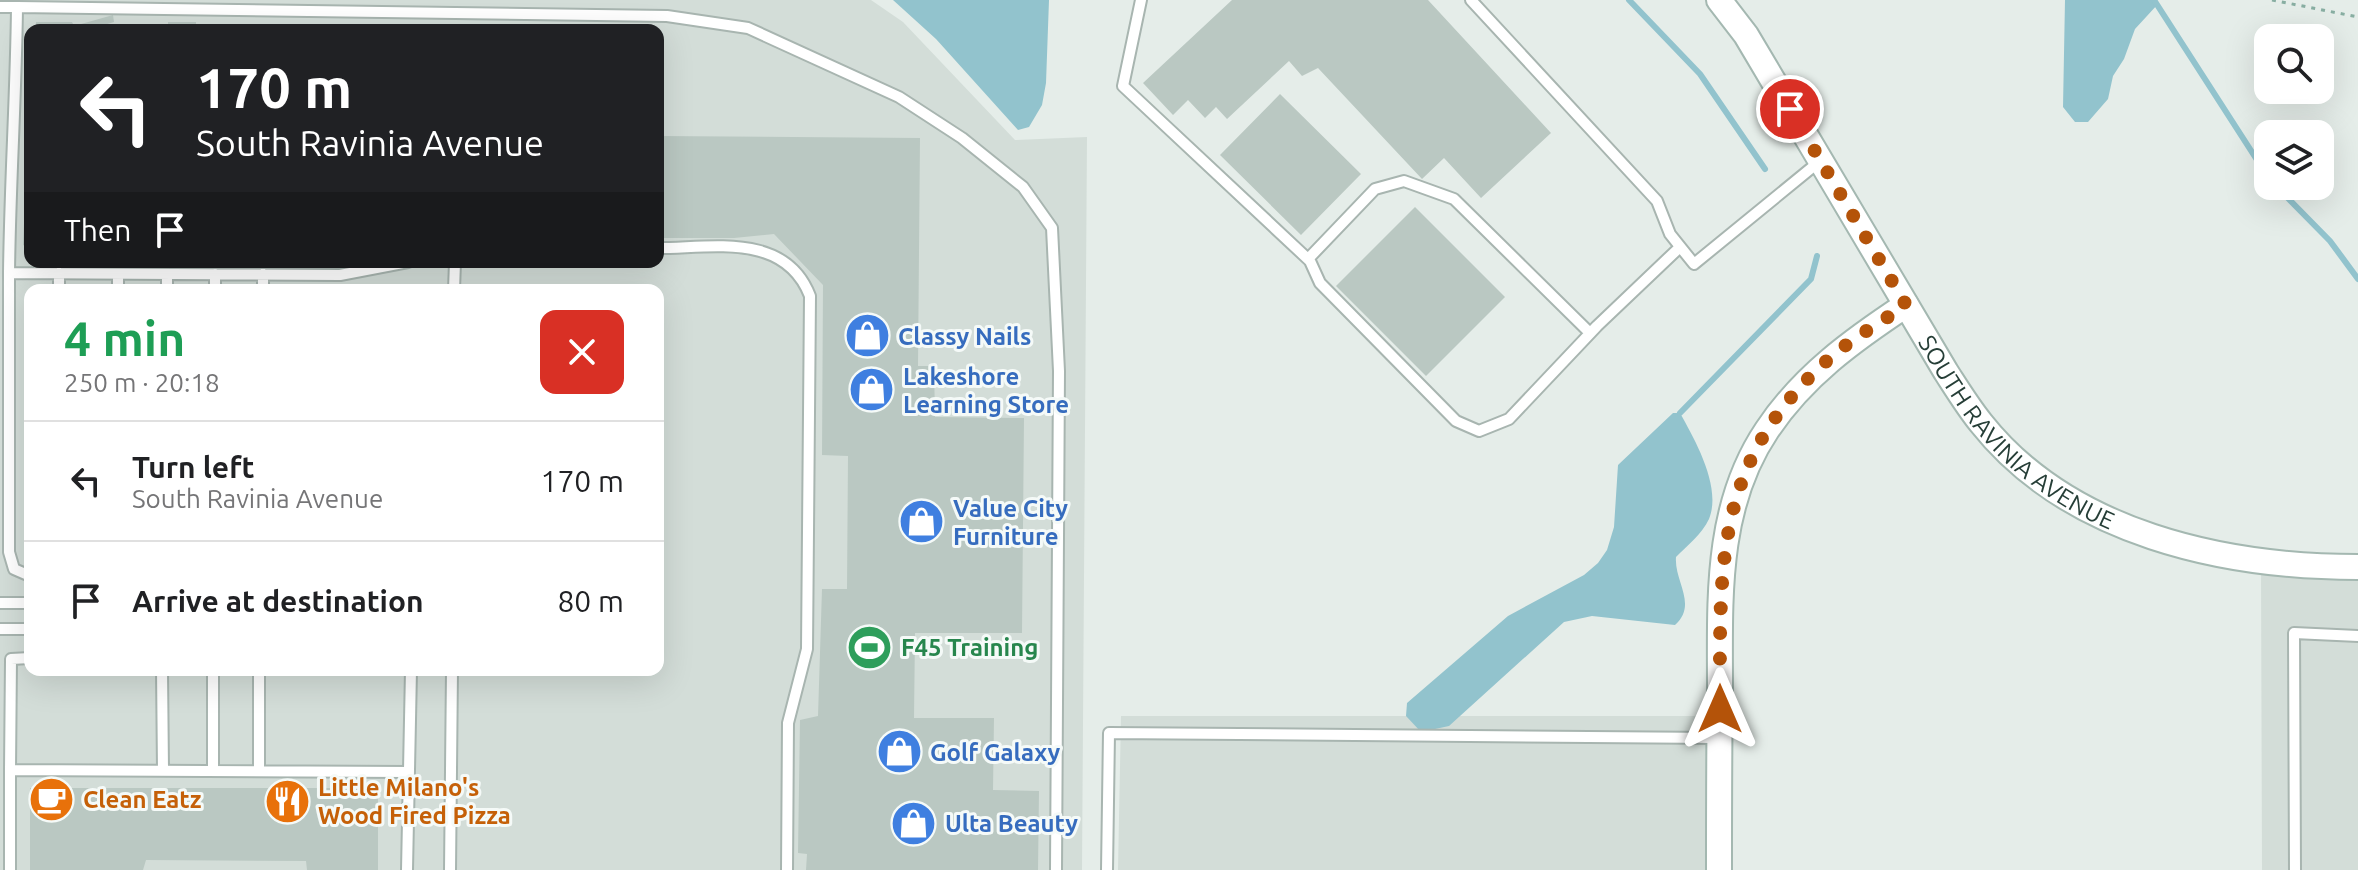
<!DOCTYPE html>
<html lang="en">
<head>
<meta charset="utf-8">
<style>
	:root { --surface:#fff; --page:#f6f6f6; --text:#202124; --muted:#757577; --line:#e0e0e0 }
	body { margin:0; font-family:Ubuntu,sans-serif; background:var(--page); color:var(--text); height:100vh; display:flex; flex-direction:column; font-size:30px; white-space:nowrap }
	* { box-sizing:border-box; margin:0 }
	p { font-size:26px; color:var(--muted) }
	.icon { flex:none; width:44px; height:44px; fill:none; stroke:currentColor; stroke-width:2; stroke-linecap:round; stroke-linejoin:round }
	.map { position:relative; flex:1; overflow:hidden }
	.drawer { position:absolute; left:24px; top:284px; width:640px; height:392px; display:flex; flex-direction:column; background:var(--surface); border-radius:16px; box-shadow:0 8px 32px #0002 }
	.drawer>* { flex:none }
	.banner { position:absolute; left:24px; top:24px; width:640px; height:244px; border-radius:16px; box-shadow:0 8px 32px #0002; background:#202124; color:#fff; overflow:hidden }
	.controls { position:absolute; left:2254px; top:24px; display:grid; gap:16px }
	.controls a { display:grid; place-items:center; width:80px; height:80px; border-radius:16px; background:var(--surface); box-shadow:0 8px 32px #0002; font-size:40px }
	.pin { position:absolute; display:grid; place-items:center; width:68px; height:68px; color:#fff; margin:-34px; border:4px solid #fff; border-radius:50%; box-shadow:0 2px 8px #0007 }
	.me { position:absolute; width:88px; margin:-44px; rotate:0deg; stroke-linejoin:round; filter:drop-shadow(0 0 6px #0008) }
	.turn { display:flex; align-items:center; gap:28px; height:168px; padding:0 40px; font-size:36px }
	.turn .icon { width:104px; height:104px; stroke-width:2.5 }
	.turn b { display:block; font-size:56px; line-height:68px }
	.then { display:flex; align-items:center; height:76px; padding:0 40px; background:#0003; gap:16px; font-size:30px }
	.round { display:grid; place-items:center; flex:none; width:84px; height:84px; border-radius:16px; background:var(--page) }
	.overview { display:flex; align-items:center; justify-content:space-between; height:136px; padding:0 40px }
	h1 { font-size:48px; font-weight:700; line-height:60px; color:#1e9e55 }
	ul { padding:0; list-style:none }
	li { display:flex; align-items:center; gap:24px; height:120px; padding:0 40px; border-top:2px solid var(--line) }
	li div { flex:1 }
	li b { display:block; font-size:30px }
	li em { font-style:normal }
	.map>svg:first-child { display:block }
	.built { fill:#d3ddd8; fill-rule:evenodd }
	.water { fill:#92c3cd }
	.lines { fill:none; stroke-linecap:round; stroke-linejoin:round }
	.stream { stroke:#92c3cd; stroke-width:6 }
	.building { fill:#bac8c2 }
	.lane-casing { stroke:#a8b5b0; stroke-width:14 }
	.secondary-casing { stroke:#a4b8b1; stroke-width:28 }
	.path { stroke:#88aea2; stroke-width:3; stroke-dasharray:4 6; stroke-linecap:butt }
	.lane { stroke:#fff; stroke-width:10 }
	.secondary { stroke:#fff; stroke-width:24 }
	.route { stroke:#b45309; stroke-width:14; stroke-dasharray:0 25.2 }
	.labels { text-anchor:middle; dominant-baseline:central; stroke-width:6; stroke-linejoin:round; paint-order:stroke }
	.shop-label { font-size:24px; font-weight:bold; fill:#366cbe; stroke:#f5faf8; text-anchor:start }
	.street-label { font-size:24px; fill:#263e37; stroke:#f5faf8 }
	.leisure-label { font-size:24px; font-weight:bold; fill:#27864d; stroke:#f5faf8; text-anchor:start }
	.food-label { font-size:24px; font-weight:bold; fill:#c56008; stroke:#f5faf8; text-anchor:start }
</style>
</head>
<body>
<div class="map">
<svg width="2358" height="870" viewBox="0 0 2358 870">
	<rect width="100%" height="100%" fill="#e5ede9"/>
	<path class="built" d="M0 0H871L903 22 1015 140 1087 137 1082 870H0ZM30 30H658V262H30ZM30 290H658V670H30Z
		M2261 567 2358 573V870H2262Z
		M1121 716H1708L1709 870H1118Z"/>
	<path class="water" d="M893 0H1049L1046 83 1042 105 1029 127 1018 130 936 39Z
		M2065 0H2157L2158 4 2135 29 2124 59 2113 76 2108 99 2088 122H2075L2063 107Z
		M1673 413H1680C1695 440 1722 487 1709 519 1702 534 1687 546 1676 557 1674 582 1698 604 1675 625L1592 616 1564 622 1449 726 1421 732 1406 716 1407 703 1508 616 1584 575 1598 563 1607 550 1614 527 1618 465Z"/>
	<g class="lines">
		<path class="stream" d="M1629 0 1700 74 1765 169
			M2154 0 2268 177
			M2276 186 2330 241 2358 279
			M1680 413 1811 279 1817 256"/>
	</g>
	<path class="building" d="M1232 0H1428L1551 133 1481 198 1444 158 1422 179 1318 68 1302 76 1289 61 1227 119 1216 107 1205 118 1188 100 1173 115 1143 83Z
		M113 15 114 22 87 30H36V22H72L74 26Z
		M168 22H196V30H168Z
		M1280 94 1361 174 1301 235 1220 155Z
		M658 136 920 138 918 366H934L935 417 1024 418 1022 633H915L914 718H994L993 790 1039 791 1038 870H806L807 854 798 853 800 720 818 716 822 589H847L848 456 822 455 823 285 774 234 734 238H658Z
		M30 200V249L23 245 25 201Z
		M1415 207 1505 297 1426 376 1336 286Z
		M30 788H378V870H307L306 861 146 860 143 870H30Z"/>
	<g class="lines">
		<defs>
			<path id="lane" d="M1141 0 1123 86 1310 261 1320 283 1456 421 1479 431 1509 419 1597 326 1680 247
				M1471 0 1657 201 1670 234 1694 264 1820 161
				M0 7H17C16 96 10 184 9 273L340 275 408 262
				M17 7 667 16 748 28 899 97 962 138 1023 187 1052 228 1059 371 1056 870
				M658 248C713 248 785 232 810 296L807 649 788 723 787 870
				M1308 259 1375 189 1404 181 1454 199 1590 333
				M9 273V552L14 569 30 576
				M59 290V273
				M118 290V274
				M167 290V274
				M215 290V274
				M263 290V274
				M454 290 455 262
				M0 603H30
				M0 629H30
				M162 670 163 770
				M213 670V771
				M259 670V771
				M10 770 11 659 30 658
				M10 870V770L409 772
				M407 870 411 670
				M450 870 452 670
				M1107 870 1109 733 1718 738
				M2295 870 2294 633 2358 636"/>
			<g id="secondary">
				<path id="s1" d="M1719 0 1746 35 1946 372C1957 389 1968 407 1981 423 2069 534 2224 567 2358 567"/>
				<path d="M1719 870C1719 809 1719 749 1720 688 1720 599 1715 507 1767 430 1803 376 1853 340 1906 305"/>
			</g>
		</defs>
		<use href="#lane" class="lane-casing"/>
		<use href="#secondary" class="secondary-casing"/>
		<path class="path" d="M2272 0 2358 17"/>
		<use href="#lane" class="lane"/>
		<use href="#secondary" class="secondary"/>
	</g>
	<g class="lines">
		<path class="route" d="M1720 709C1720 566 1713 460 1831 357 1853 338 1881 322 1906 305L1790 109"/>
	</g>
	<defs>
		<symbol id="shop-disc" viewBox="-11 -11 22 22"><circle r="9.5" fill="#3f7fe0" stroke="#f5faf8"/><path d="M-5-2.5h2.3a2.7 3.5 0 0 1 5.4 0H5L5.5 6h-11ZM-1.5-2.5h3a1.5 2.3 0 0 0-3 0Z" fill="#fff"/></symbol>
		<symbol id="stadium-disc" viewBox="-11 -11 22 22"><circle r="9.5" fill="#2e9e5b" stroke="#f5faf8"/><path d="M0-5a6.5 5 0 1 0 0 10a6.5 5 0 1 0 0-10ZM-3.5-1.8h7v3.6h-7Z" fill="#fff"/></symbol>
		<symbol id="cafe-disc" viewBox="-11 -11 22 22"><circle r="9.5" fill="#e8710a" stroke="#f5faf8"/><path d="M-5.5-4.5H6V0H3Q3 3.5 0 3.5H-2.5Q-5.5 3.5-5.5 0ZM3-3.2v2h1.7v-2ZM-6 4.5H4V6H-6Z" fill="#fff"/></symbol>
		<symbol id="restaurant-disc" viewBox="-11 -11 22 22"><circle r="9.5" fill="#e8710a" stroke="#f5faf8"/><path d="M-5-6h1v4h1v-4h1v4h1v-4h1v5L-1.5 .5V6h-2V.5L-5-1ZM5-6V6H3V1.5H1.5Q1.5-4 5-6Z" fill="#fff"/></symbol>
	</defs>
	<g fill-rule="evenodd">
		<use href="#shop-disc" x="842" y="310" width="51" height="51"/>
		<use href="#shop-disc" x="846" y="364" width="51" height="51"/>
		<use href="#shop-disc" x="896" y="496" width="51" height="51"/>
		<use href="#stadium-disc" x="844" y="622" width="51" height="51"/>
		<use href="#shop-disc" x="874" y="726" width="51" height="51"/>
		<use href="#cafe-disc" x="26" y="774" width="51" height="51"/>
		<use href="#restaurant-disc" x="262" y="776" width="51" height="51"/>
		<use href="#shop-disc" x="888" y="798" width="51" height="51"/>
	</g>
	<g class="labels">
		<g class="shop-label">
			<text x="898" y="336">Classy Nails</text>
			<text x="903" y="376">Lakeshore<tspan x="903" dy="28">Learning Store</tspan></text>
			<text x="953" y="508">Value City<tspan x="953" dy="28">Furniture</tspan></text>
			<text x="930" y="752">Golf Galaxy</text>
			<text x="945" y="823">Ulta Beauty</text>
		</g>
		<g class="street-label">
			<text stroke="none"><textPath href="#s1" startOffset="530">SOUTH RAVINIA AVENUE</textPath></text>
		</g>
		<g class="leisure-label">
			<text x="901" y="647">F45 Training</text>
		</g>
		<g class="food-label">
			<text x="318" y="787">Little Milano's<tspan x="318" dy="28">Wood Fired Pizza</tspan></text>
			<text x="83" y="799">Clean Eatz</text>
		</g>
	</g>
</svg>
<div class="controls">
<a><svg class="icon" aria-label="search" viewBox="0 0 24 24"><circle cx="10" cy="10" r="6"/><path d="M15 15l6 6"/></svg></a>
<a><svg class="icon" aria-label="layers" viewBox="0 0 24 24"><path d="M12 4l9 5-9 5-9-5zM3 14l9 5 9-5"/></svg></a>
</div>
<div class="pin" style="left:1790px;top:109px;background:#d93025"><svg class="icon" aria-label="arrive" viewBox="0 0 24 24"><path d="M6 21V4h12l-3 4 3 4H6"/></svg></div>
<svg class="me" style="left:1720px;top:709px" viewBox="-20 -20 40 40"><path d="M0-17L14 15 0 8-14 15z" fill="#b45309" stroke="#fff" stroke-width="4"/></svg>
<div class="banner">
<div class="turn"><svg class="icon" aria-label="left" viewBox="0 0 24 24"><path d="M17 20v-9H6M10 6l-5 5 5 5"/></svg><div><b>170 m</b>South Ravinia Avenue</div></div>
<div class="then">Then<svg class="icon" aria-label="arrive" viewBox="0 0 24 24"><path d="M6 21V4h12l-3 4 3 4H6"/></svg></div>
</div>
<section class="drawer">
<div class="overview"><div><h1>4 min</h1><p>250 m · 20:18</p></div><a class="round" style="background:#d93025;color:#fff"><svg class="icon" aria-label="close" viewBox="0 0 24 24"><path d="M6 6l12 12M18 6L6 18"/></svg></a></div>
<ul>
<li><svg class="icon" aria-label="left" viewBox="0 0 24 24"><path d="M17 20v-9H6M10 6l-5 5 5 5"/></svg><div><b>Turn left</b><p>South Ravinia Avenue</p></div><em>170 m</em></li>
<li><svg class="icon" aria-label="arrive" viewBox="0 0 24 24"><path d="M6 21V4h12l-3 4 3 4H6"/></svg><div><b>Arrive at destination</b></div><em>80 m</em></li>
</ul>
</section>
</div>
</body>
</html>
